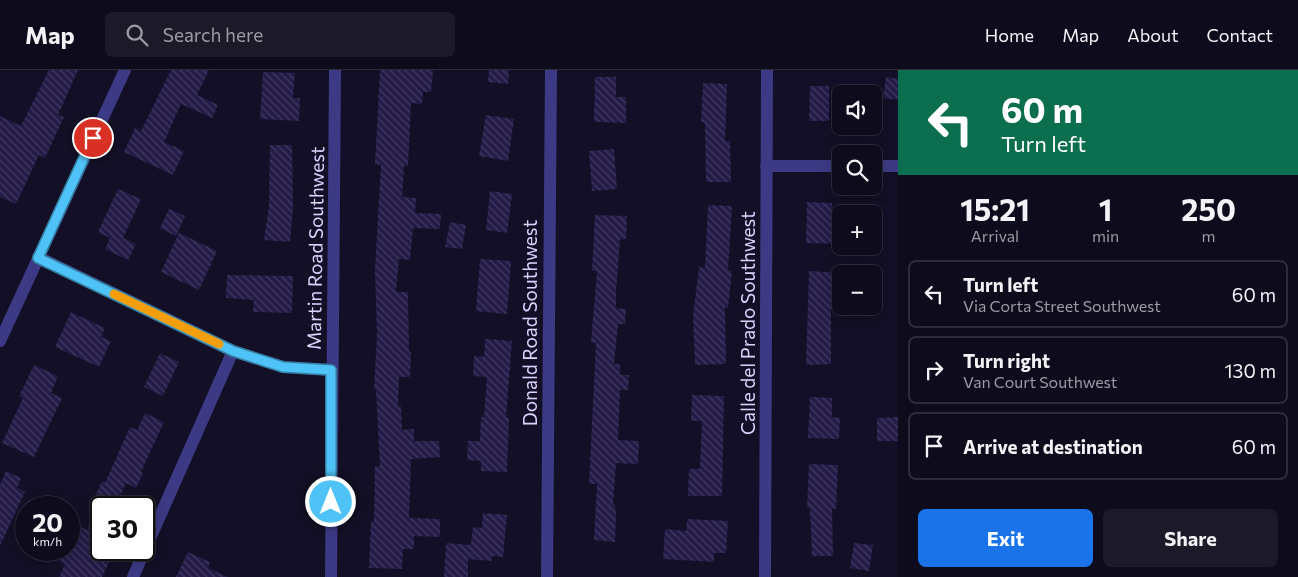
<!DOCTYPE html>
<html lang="en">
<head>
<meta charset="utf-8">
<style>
	:root { --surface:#0e0b1c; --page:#1c1929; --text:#f1f3f6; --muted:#9b9ba3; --line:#2e2b3b; --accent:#1a73e8 }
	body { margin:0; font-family:Commissioner,sans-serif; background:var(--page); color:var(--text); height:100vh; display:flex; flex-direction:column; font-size:19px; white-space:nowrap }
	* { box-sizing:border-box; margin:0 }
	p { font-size:16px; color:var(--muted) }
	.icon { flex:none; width:28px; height:28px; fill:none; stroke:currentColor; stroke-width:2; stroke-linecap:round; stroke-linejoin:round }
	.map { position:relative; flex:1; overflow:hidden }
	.details { display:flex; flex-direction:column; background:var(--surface); width:400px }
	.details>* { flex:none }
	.guide { background:#0b6e4f; color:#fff; overflow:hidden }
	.buttons { position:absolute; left:832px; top:15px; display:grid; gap:10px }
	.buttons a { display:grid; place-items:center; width:50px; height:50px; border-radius:8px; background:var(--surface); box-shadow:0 2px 12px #0003,0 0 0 1px var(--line); font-size:25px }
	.speed { position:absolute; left:15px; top:426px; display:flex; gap:10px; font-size:25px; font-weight:700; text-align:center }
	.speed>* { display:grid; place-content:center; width:65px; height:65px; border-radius:50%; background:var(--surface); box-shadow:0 2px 12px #0003,0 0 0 1px var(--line); line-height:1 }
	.speed small { font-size:12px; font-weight:400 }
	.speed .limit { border:2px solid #111; border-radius:8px; background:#fff; color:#111 }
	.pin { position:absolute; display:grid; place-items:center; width:42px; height:42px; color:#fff; margin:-21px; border:2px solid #fff; border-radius:50%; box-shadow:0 1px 5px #0007 }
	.me { position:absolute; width:55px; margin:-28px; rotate:0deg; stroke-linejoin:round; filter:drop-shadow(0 0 4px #0008) }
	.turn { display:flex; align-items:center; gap:18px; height:105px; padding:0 20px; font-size:22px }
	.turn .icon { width:65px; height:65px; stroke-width:2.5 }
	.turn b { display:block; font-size:35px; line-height:42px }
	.eta { display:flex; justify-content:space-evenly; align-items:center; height:85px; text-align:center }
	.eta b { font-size:30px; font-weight:700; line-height:35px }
	.cta { display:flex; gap:10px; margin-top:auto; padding:10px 20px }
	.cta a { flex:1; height:58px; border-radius:8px; background:var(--accent); color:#fff; font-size:20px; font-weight:700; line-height:58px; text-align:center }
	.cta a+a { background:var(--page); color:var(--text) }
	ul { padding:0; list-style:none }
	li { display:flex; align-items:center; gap:15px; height:68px; margin:0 10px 8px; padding:0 10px; border:2px solid var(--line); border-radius:8px }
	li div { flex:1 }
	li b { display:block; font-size:19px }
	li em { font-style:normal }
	header { display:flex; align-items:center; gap:30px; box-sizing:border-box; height:70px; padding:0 25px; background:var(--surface); border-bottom:1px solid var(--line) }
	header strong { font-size:24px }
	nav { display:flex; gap:28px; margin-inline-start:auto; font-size:18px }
	.search { width:350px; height:45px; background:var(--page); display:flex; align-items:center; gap:12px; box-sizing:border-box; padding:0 18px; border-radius:8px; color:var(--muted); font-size:19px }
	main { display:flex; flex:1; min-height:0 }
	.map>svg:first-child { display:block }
	.building { fill:url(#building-back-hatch) }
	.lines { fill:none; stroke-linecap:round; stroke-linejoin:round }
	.minor { stroke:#3d3a85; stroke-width:12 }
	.route-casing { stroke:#337fa1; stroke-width:12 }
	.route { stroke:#4fc3f7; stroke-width:9 }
	.slow { stroke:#f59e0b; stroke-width:9 }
	.labels { text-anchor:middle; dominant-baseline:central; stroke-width:4.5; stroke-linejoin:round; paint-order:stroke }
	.street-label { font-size:19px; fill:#d9d4ff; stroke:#130f26 }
</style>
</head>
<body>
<header>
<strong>Map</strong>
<div class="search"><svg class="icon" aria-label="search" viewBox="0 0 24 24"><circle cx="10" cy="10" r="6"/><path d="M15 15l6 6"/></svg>Search here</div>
<nav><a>Home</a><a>Map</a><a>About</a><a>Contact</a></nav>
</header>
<main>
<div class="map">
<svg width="898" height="507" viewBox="0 0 898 507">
	<defs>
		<pattern id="building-back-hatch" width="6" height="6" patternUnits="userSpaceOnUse" patternTransform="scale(1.25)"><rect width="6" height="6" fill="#241b47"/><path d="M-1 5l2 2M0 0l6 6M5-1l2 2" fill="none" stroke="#433b63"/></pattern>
	</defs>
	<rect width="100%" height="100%" fill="#130f26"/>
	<path class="building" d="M49 0H78L58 45 64 47 45 88 39 85 16 134 0 127V46L21 56Z
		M171 0H209L197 25 218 35 212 48 181 34 164 72 184 81 173 105 124 82 135 58 141 61Z
		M380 0H433L431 22H423L422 34 411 33 408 96H404L402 127 416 128 415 143 441 144 440 159 413 158 410 190 399 189 396 222H408L409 282H411L410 307H399L398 337 401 336 402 360 414 359V371H439L440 387 411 389 409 448 440 449V467L414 466V479H403L402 499 369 498 371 451 374 452 375 396H380L376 319H374L377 265 375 199 381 95 375 94Z
		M489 0H509L508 14 488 12Z
		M263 2 295 3 293 28H300L299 51 260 49Z
		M595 7H616V27H626V53L594 52Z
		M886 7 898 9V30L883 28Z
		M703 13 727 14 725 71H730L731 112H706L705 53 701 52Z
		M810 16H829V51H809Z
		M486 45 514 49 508 91 479 86Z
		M270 75H292L293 138 290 172 264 170 269 136Z
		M614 79 617 119 592 121 589 81Z
		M118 119 141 129 123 168 136 174 128 190 105 179 110 168 98 162Z
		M490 121 512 124 507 163 486 160Z
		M807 132 832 133V151H841V174L806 173Z
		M708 135 732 136 728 200 732 201 728 238 725 237 726 294 695 295 693 246 699 197 705 198Z
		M169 139 185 146 176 166 160 158Z
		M595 145 627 146 626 169H620L616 222V238L626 239 625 254H618L614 294H620V305H629L628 320H620L618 370 639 371 638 394 616 393 613 434 615 435 616 444 615 472 594 470 597 414H589L596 273 591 272 597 201H592Z
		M450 152 466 155 462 179 445 177Z
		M179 163 217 181 199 220 161 202Z
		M480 189 511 191 507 244 476 241Z
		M809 201 841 203 840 229 836 228 835 240 831 239V294L806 295Z
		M227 205 293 206 292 243 253 242 254 230 226 228Z
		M71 242 105 258 101 267 111 271 99 297 55 277Z
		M485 269 512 271 506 347 509 348 507 402 481 401V391L467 390 468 371H480L481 347H484L487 307 473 306 474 286 484 287Z
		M160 283 179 292 163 326 144 317Z
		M34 295 58 306 51 323 62 328 34 387 2 373 23 328 19 326Z
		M692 325 724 326 722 426H688L689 399H700L702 351H691Z
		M810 327 832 328V347L840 348 839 369 808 368Z
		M145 343 164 352 141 402 143 403 136 418 126 413 115 438H101V481L112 486 102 507H59L65 494 35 480H69V471L76 455 87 460 100 431 94 429 102 411 105 413 130 357 137 360Z
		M898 347V371H877V348Z
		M809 394 838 395 836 439H832L833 486H812L810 438H807Z
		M6 401 21 408 17 418 25 422 0 476V415Z
		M483 443 507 445 503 487 492 486V491L468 489V507H444L446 473 471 475 473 457 482 458Z
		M687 449 728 451 726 483H714V492L663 489 665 459 686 461Z
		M854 473 873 475 869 501 850 498Z
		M188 482 210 492 208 498 228 507H176Z"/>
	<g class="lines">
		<path class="minor" d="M766 96H841
			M874 96H898
			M38 187 233 281 283 297 331 300
			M0 271 125 0
			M133 507 233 281
			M331 507 335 0
			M547 507 551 0
			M765 507 767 0"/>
	</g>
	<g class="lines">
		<defs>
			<path id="route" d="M93 68 38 188 233 281 283 297 331 300V432"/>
		</defs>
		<use href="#route" class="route-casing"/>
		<use href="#route" class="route"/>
		<path class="slow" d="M114 224 219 274"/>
	</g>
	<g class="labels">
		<g class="street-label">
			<text transform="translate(315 178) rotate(-89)">Martin Road Southwest</text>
			<text transform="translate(529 253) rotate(-90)">Donald Road Southwest</text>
			<text transform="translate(747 253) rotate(-90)">Calle del Prado Southwest</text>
		</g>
	</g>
</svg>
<div class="buttons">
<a><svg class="icon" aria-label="sound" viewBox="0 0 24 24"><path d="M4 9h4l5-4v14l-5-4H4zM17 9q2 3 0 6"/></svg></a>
<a><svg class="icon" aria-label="search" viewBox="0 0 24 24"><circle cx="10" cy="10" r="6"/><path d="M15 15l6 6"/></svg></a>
<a>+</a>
<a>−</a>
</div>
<div class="speed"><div>20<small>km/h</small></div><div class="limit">30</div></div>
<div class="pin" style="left:93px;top:68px;background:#d93025"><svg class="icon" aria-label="arrive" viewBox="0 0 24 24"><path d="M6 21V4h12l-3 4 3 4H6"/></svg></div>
<svg class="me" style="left:331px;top:432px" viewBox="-20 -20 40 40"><circle r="17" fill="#4fc3f7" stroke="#fff" stroke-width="3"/><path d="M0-11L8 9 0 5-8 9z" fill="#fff"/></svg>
</div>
<section class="details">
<div class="guide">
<div class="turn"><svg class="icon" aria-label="left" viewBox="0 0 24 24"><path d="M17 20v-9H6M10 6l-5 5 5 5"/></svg><div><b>60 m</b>Turn left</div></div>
</div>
<div class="eta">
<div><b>15:21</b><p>Arrival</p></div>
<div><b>1</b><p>min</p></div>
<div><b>250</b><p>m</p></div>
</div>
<ul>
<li><svg class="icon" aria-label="left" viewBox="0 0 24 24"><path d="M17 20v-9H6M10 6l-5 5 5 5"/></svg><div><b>Turn left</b><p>Via Corta Street Southwest</p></div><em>60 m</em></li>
<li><svg class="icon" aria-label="right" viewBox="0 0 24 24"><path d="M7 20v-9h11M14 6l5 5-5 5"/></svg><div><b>Turn right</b><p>Van Court Southwest</p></div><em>130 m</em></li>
<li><svg class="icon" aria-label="arrive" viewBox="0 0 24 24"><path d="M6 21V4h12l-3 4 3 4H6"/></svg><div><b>Arrive at destination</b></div><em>60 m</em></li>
</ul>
<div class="cta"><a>Exit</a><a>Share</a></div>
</section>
</main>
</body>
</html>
